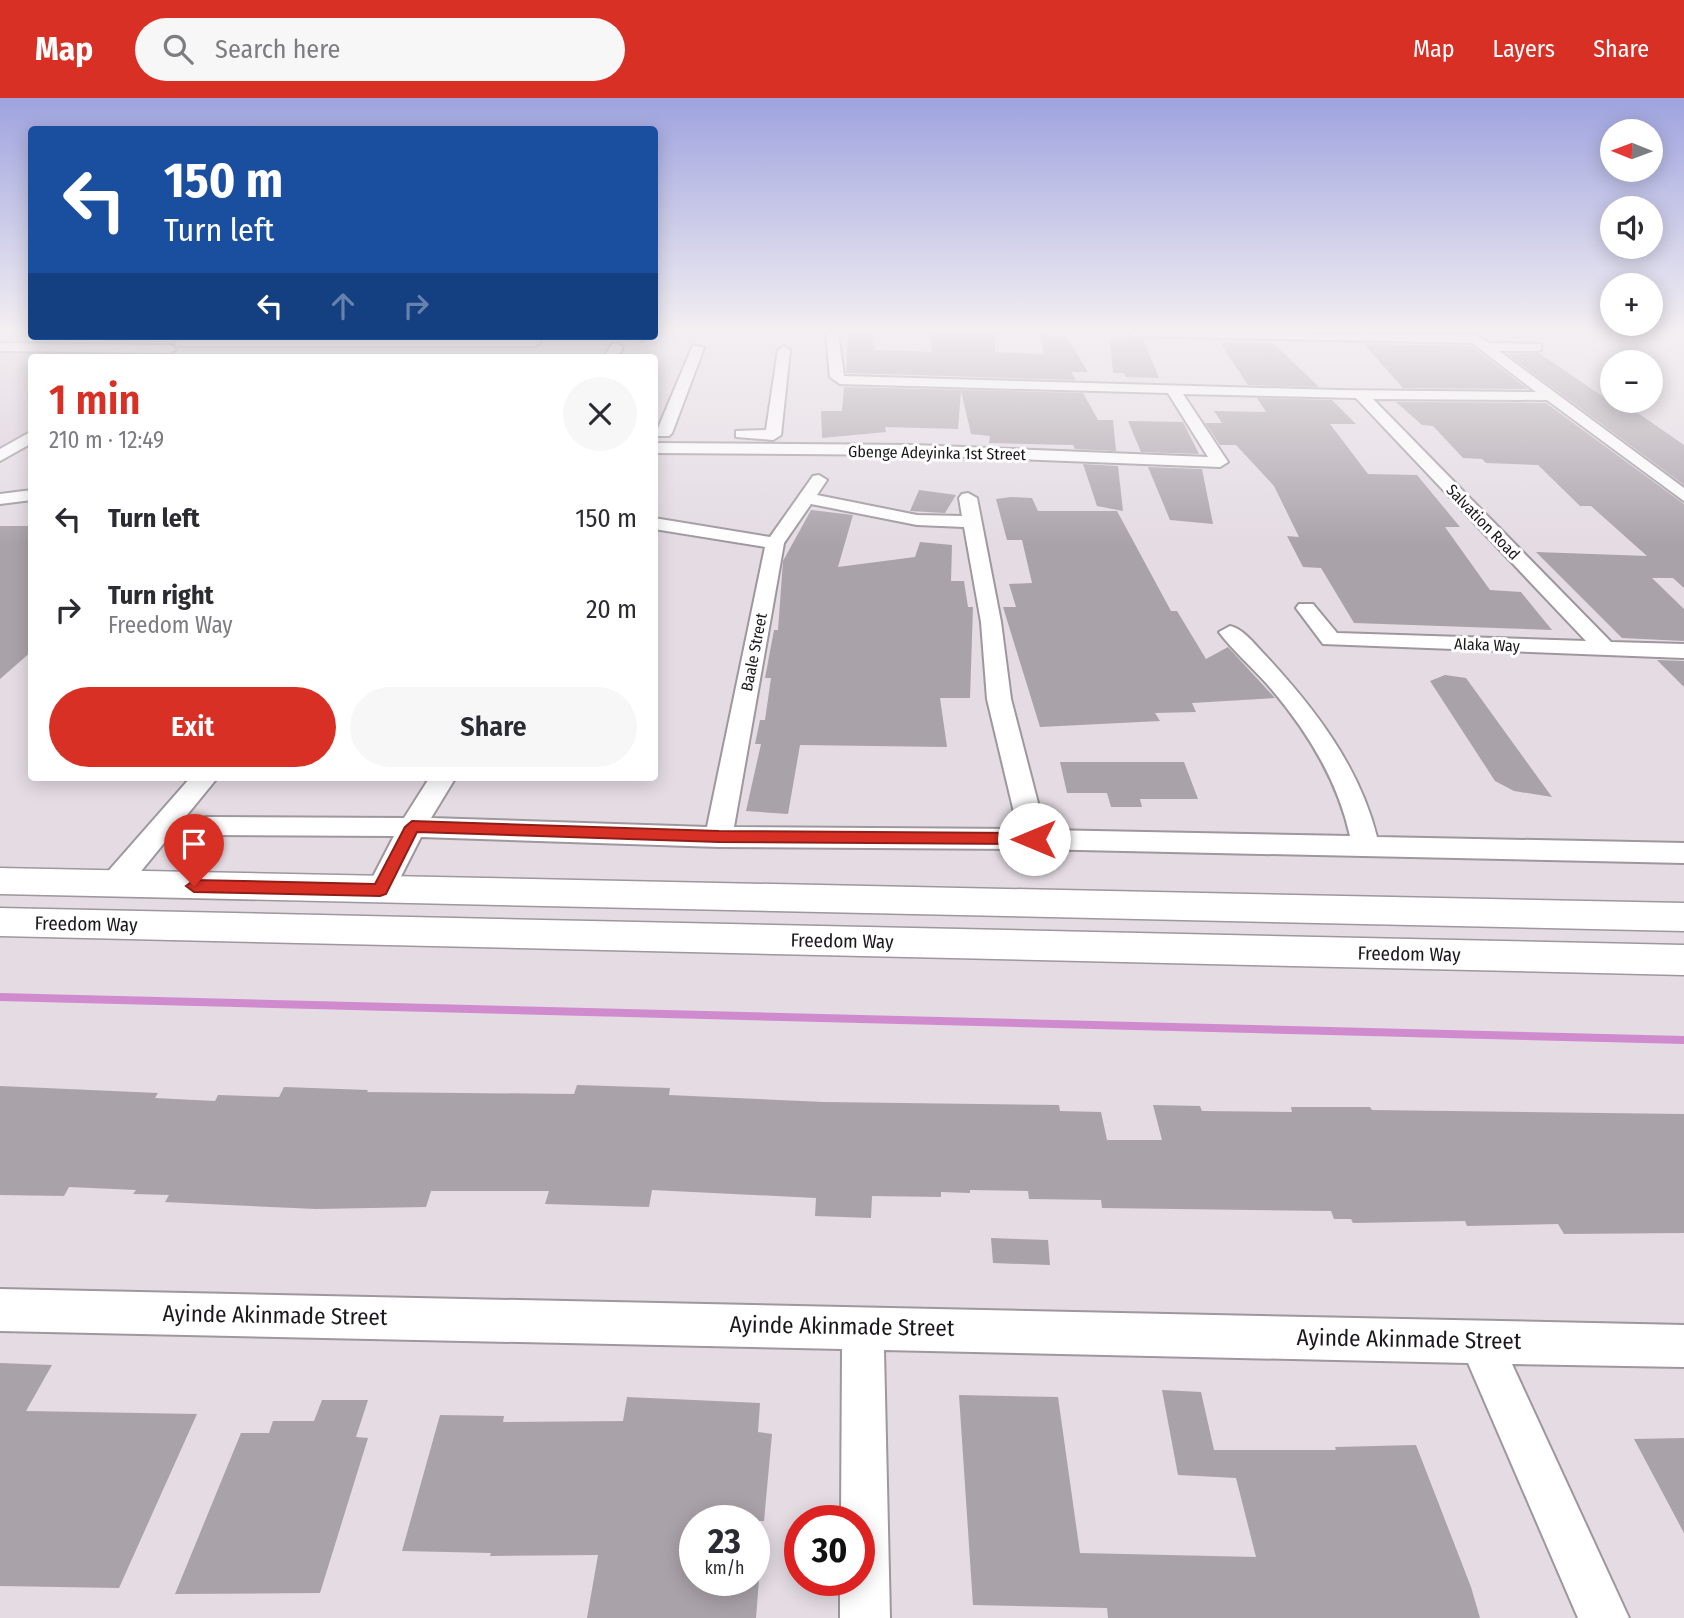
<!DOCTYPE html>
<html lang="en">
<head>
<meta charset="utf-8">
<style>
	:root { --surface:#fff; --page:#f7f7f7; --text:#2b2b33; --muted:#7c7c81; --accent:#d93025 }
	body { margin:0; font-family:"Fira Sans Condensed",sans-serif; background:var(--page); color:var(--text); height:100vh; display:flex; flex-direction:column; font-size:26px; white-space:nowrap }
	* { box-sizing:border-box; margin:0 }
	p { font-size:23px; color:var(--muted) }
	.icon { flex:none; width:38px; height:38px; fill:none; stroke:currentColor; stroke-width:2; stroke-linecap:round; stroke-linejoin:round }
	.map { position:relative; flex:1; overflow:hidden }
	.sheet { position:absolute; left:28px; top:256px; width:630px; height:427px; display:flex; flex-direction:column; background:var(--surface); border-radius:7px; box-shadow:0 4px 18px #0003 }
	.sheet>* { flex:none }
	.top-card { position:absolute; left:28px; top:28px; width:630px; height:214px; border-radius:7px; box-shadow:0 4px 18px #0003; background:#1a4fa0; color:#fff; overflow:hidden }
	.needle { width:46px; rotate:271deg }
	.tools { position:absolute; left:1600px; top:21px; display:grid; gap:14px }
	.tools a { display:grid; place-items:center; width:63px; height:63px; border-radius:50%; background:var(--surface); box-shadow:0 4px 18px #0003; font-size:35px }
	.speed { position:absolute; left:679px; top:1407px; display:flex; gap:14px; font-size:35px; font-weight:700; text-align:center }
	.speed>* { display:grid; place-content:center; width:91px; height:91px; border-radius:50%; background:var(--surface); box-shadow:0 4px 18px #0003; line-height:1 }
	.speed small { font-size:18px; font-weight:400 }
	.speed .limit { border:10px solid #d22; background:#fff; color:#111 }
	.pin { position:absolute; display:grid; place-items:center; width:60px; height:60px; color:#fff; margin:-72px -30px; border-radius:50% 50% 50% 0; rotate:-45deg; box-shadow:0 0 7px #0007 }
	.pin .icon { rotate:45deg }
	.me { position:absolute; width:77px; margin:-38px; rotate:270deg; stroke-linejoin:round; filter:drop-shadow(0 0 5px #0008) }
	.turn { display:flex; align-items:center; gap:24px; height:147px; padding:0 21px; font-size:32px }
	.turn .icon { width:91px; height:91px; stroke-width:2.5 }
	.turn b { display:block; font-size:49px; line-height:60px }
	.lanes { display:flex; align-items:center; height:66px; padding:0 21px; background:#0003; justify-content:center; gap:35px; direction:ltr }
	.lanes .off { opacity:.35 }
	.round { display:grid; place-items:center; flex:none; width:74px; height:74px; border-radius:37px; background:var(--page) }
	.summary { display:flex; align-items:center; justify-content:space-between; height:119px; padding:0 21px }
	h1 { font-size:42px; font-weight:600; line-height:52px; color:var(--accent) }
	.primary-button { display:flex; gap:14px; margin-top:auto; padding:14px 21px }
	.primary-button a { flex:1; height:80px; border-radius:42px; background:var(--accent); color:#fff; font-size:28px; font-weight:600; line-height:80px; text-align:center }
	.primary-button a+a { background:var(--page); color:var(--text) }
	ul { padding:0; list-style:none }
	li { display:flex; align-items:center; gap:21px; height:91px; padding:0 21px }
	li div { flex:1 }
	li b { display:block; font-size:26px }
	li em { font-style:normal }
	header { display:flex; align-items:center; gap:42px; box-sizing:border-box; height:98px; padding:0 35px; background:var(--accent); color:#fff }
	header strong { font-size:33px }
	nav { display:flex; gap:38px; margin-inline-start:auto; font-size:24px }
	.search { width:490px; height:63px; background:var(--page); display:flex; align-items:center; gap:18px; box-sizing:border-box; padding:0 24px; border-radius:38px; color:var(--muted); font-size:26px }
	.map>svg:first-child { display:block }
	.built { fill:#dbcdda }
	.lines { fill:none; stroke-linecap:round; stroke-linejoin:round }
	.stream { fill:#d08ace; fill-rule:evenodd }
	.building { fill:#aaa2a9 }
	.minor-casing { stroke:#9e979e; stroke-width:4 }
	.major-casing { stroke:#9e979e; stroke-width:3 }
	.minor { fill:#fff; fill-rule:evenodd }
	.major { fill:#fff; fill-rule:evenodd }
	.route { fill:#d93025; stroke:#8d1f18; stroke-width:2 }
	.labels { text-anchor:middle; dominant-baseline:central; stroke-width:6; stroke-linejoin:round; paint-order:stroke }
	.far-street-label { font-size:16px; fill:#1b181b; stroke:#fff }
	.street-label { font-size:19px; fill:#1b181b; stroke:#fff }
	.near-street-label { font-size:23px; fill:#1b181b; stroke:#fff }
</style>
</head>
<body>
<header>
<strong>Map</strong>
<div class="search"><svg class="icon" aria-label="search" viewBox="0 0 24 24"><circle cx="10" cy="10" r="6"/><path d="M15 15l6 6"/></svg>Search here</div>
<nav><a>Map</a><a>Layers</a><a>Share</a></nav>
</header>
<div class="map">
<svg width="1684" height="1520" viewBox="0 0 1684 1520">
	<rect width="100%" height="100%" fill="#e4dbe3"/>
	<path class="built" d="M0 252 157 254 149 259H32L31 331 0 350Z"/>
	<g class="lines">
		<path class="stream" d="M0 895 1684 938V946L0 903Z"/>
	</g>
	<path class="building" d="M848 234H873L874 252 932 254 930 234 995 235V254L1044 256 1040 237 1066 238 1088 274H1071L1076 282 846 275Z
		M1110 239 1143 241 1159 280 1126 279 1124 275H1113Z
		M1220 245H1273L1319 289 1248 287Z
		M1364 246 1471 248 1528 291 1403 290Z
		M1539 255 1605 300 1635 313 1684 347V387L1507 256Z
		M844 289 1083 295 1098 322H1113L1116 353 1075 351 1073 347 989 345 990 338 971 336 961 293 958 331 885 329 886 334 822 340 821 313H842Z
		M1257 300 1332 302 1356 326H1330L1368 376 1417 377 1460 429H1445L1490 492 1521 494 1552 532 1354 525 1321 470 1303 469 1287 438 1299 439 1274 388 1236 347H1220L1205 325H1222L1214 313 1266 314Z
		M1396 304 1546 305 1684 406V490L1673 480H1652L1684 511V543L1622 540 1536 454 1647 458 1591 408H1580L1538 367 1486 365 1482 361 1463 360 1433 328 1422 327Z
		M1128 323 1183 324 1199 356 1141 354Z
		M1083 366 1118 368 1123 413 1097 408Z
		M1148 369 1202 371 1213 426 1170 422Z
		M919 392 956 397 945 415 910 413Z
		M1011 399 1032 400 1038 413H1117L1171 513H1177L1206 561 1228 549 1275 600 1192 605 1196 614 1155 615 1160 623 1040 629 1003 509H1016L1009 486 1032 485 1022 442H1007L996 401Z
		M811 412 853 417 838 469 915 459 920 444 952 447 951 483H964L968 509H973L970 600H940L947 649 800 647 788 716 746 713 761 646H755L760 622H765L771 580H765L774 532H778L783 463Z
		M0 428H32V553L0 581Z
		M1657 562 1684 563V589Z
		M1445 577 1466 580 1552 699 1514 693 1495 683 1430 583Z
		M1060 664H1184L1198 701H1140L1142 709H1111L1107 695H1067Z
		M577 987 670 990 669 997 824 1004 1059 1007 1060 1013 1101 1014 1107 1042H1162L1153 1007 1200 1008 1202 1013 1292 1014 1291 1009H1370L1372 1012 1684 1016V1135L1564 1136 1558 1126 1467 1128 1465 1123 1353 1125 1351 1121H1334L1331 1113 1102 1110 1101 1102 1029 1101 1028 1093 970 1092V1095L941 1094V1099L872 1098 871 1120 815 1118 816 1100 652 1092 649 1109 545 1106 549 1093H431L426 1109 316 1111 165 1104 169 1097 133 1096 136 1092 69 1089 64 1098 0 1097V988L158 995 155 1000 215 1003 218 997 279 999 284 989 368 992 367 994 574 996Z
		M991 1140 1048 1142 1050 1167 993 1165Z
		M0 1265 52 1267 26 1313 197 1316 119 1490 0 1488Z
		M1162 1292 1201 1294 1214 1352H1336L1335 1349 1416 1347 1471 1489 1480 1520H1108L1107 1510 973 1507 959 1297 1058 1299 1080 1455 1256 1459 1236 1380 1178 1377Z
		M627 1299 760 1305 758 1334 772 1336 764 1423H695V1482H759L756 1520H587L598 1457 490 1458 491 1455 402 1453 440 1317 504 1318 503 1324 623 1323Z
		M322 1302H368L356 1339 368 1340 320 1495 175 1496 241 1335H269L273 1323H314Z
		M1684 1340V1435L1634 1341Z"/>
	<g class="lines">
		<defs>
			<path id="minor" d="M826 234H838L844 278 1337 292 1536 294 1472 245 1133 238 1127 234 1475 237 1489 245 1541 246V252L1536 253H1499L1684 390V403L1547 302 1373 301 1611 544 1684 546V560L1323 546 1296 510 1299 506H1313L1337 535 1586 543 1356 300 1183 296 1228 364 1220 369 915 357 654 355V345L915 347 1208 359 1168 295 840 286 830 279Z
				M636 238H648V239L642 243Z
				M180 241 535 240 541 244 535 248H176L174 245Z
				M0 245 170 247 176 251 170 255 0 253Z
				M617 245 623 249 618 259H604L612 246Z
				M693 247 704 250 672 335 669 338H659L656 335Z
				M784 248 790 252 781 337 773 342 736 339V333L766 332 778 252Z
				M32 333V345L0 363V351Z
				M819 377 827 382 817 397 917 417 962 418 959 400 962 396 968 395 977 400 1001 524 1011 601 1045 732 1350 738C1337 680 1306 631 1267 586 1252 569 1233 553 1219 534L1230 528C1244 531 1256 548 1266 558 1315 611 1359 668 1377 739L1684 745V765L1034 751 719 749 421 739 390 800 380 803 370 800 366 792 394 738 207 737 197 735 193 728 197 721 207 719 404 720 430 679H456L431 720 707 729 765 449 654 431V420L770 439 813 378ZM811 406 917 427 964 429 981 524 987 601 1018 731 734 729 784 445Z
				M32 392V402L0 406V396Z
				M191 679H218L124 794 114 797 104 794 100 786 104 778Z
				M0 1191 1684 1227V1269L1512 1266 1629 1520H1578L1468 1265 884 1252 890 1520H840V1482H859V1423H841L842 1251 0 1233Z"/>
			<path id="major" d="M0 770 1684 805V833L0 796Z
				M0 810 1684 847V877L0 838Z"/>
		</defs>
		<use href="#minor" class="minor-casing"/>
		<use href="#major" class="major-casing"/>
		<use href="#minor" class="minor"/>
		<use href="#major" class="major"/>
	</g>
	<linearGradient id="sky" x2="0" y2="1"><stop stop-color="#9ea3de"/><stop offset="0.52" stop-color="#f3eff2"/><stop offset="1" stop-color="#f3eff2" stop-opacity="0"/></linearGradient>
	<rect width="1684" height="447" fill="url(#sky)"/>
	<path class="route" d="M412 723 719 733 1034 735 1042 741 1034 746 719 744 417 734 386 796 380 798 194 794 186 788 194 782 375 786 405 729Z"/>
	<g class="labels">
		<g class="far-street-label">
			<text transform="translate(937 355) rotate(1)">Gbenge Adeyinka 1st Street</text>
			<text transform="translate(1483 424) rotate(46)">Salvation Road</text>
			<text transform="translate(1487 547) rotate(2)">Alaka Way</text>
			<text transform="translate(754 554) rotate(-79)">Baale Street</text>
		</g>
		<g class="street-label">
			<text transform="translate(86 826) rotate(1)">Freedom Way</text>
			<text transform="translate(842 843) rotate(1)">Freedom Way</text>
			<text transform="translate(1409 856) rotate(1)">Freedom Way</text>
		</g>
		<g class="near-street-label">
			<text transform="translate(275 1217) rotate(1)">Ayinde Akinmade Street</text>
			<text transform="translate(842 1228) rotate(1)">Ayinde Akinmade Street</text>
			<text transform="translate(1409 1241) rotate(1)">Ayinde Akinmade Street</text>
		</g>
	</g>
</svg>
<div class="tools">
<a><svg class="needle" viewBox="-14 -14 28 28"><path d="M0-13l5 13h-10z" fill="#e53935"/><path d="M0 13l5-13h-10z" fill="#7c7c81"/></svg></a>
<a><svg class="icon" aria-label="sound" viewBox="0 0 24 24"><path d="M4 9h4l5-4v14l-5-4H4zM17 9q2 3 0 6"/></svg></a>
<a>+</a>
<a>−</a>
</div>
<div class="speed"><div>23<small>km/h</small></div><div class="limit">30</div></div>
<div class="pin" style="left:194px;top:788px;background:#d93025"><svg class="icon" aria-label="arrive" viewBox="0 0 24 24"><path d="M6 21V4h12l-3 4 3 4H6"/></svg></div>
<svg class="me" style="left:1034px;top:741px" viewBox="-20 -20 40 40"><circle r="19" fill="#fff"/><path d="M0-13L10 11 0 6-10 11z" fill="#d93025"/></svg>
<div class="top-card">
<div class="turn"><svg class="icon" aria-label="left" viewBox="0 0 24 24"><path d="M17 20v-9H6M10 6l-5 5 5 5"/></svg><div><b>150 m</b>Turn left</div></div>
<div class="lanes"><svg class="icon" aria-label="left" viewBox="0 0 24 24"><path d="M17 20v-9H6M10 6l-5 5 5 5"/></svg><svg class="icon off" aria-label="ahead" viewBox="0 0 24 24"><path d="M12 20V5M6 11l6-6 6 6"/></svg><svg class="icon off" aria-label="right" viewBox="0 0 24 24"><path d="M7 20v-9h11M14 6l5 5-5 5"/></svg></div>
</div>
<section class="sheet">
<div class="summary"><div><h1>1 min</h1><p>210 m · 12:49</p></div><a class="round"><svg class="icon" aria-label="close" viewBox="0 0 24 24"><path d="M6 6l12 12M18 6L6 18"/></svg></a></div>
<ul>
<li><svg class="icon" aria-label="left" viewBox="0 0 24 24"><path d="M17 20v-9H6M10 6l-5 5 5 5"/></svg><div><b>Turn left</b></div><em>150 m</em></li>
<li><svg class="icon" aria-label="right" viewBox="0 0 24 24"><path d="M7 20v-9h11M14 6l5 5-5 5"/></svg><div><b>Turn right</b><p>Freedom Way</p></div><em>20 m</em></li>
</ul>
<div class="primary-button"><a>Exit</a><a>Share</a></div>
</section>
</div>
</body>
</html>
